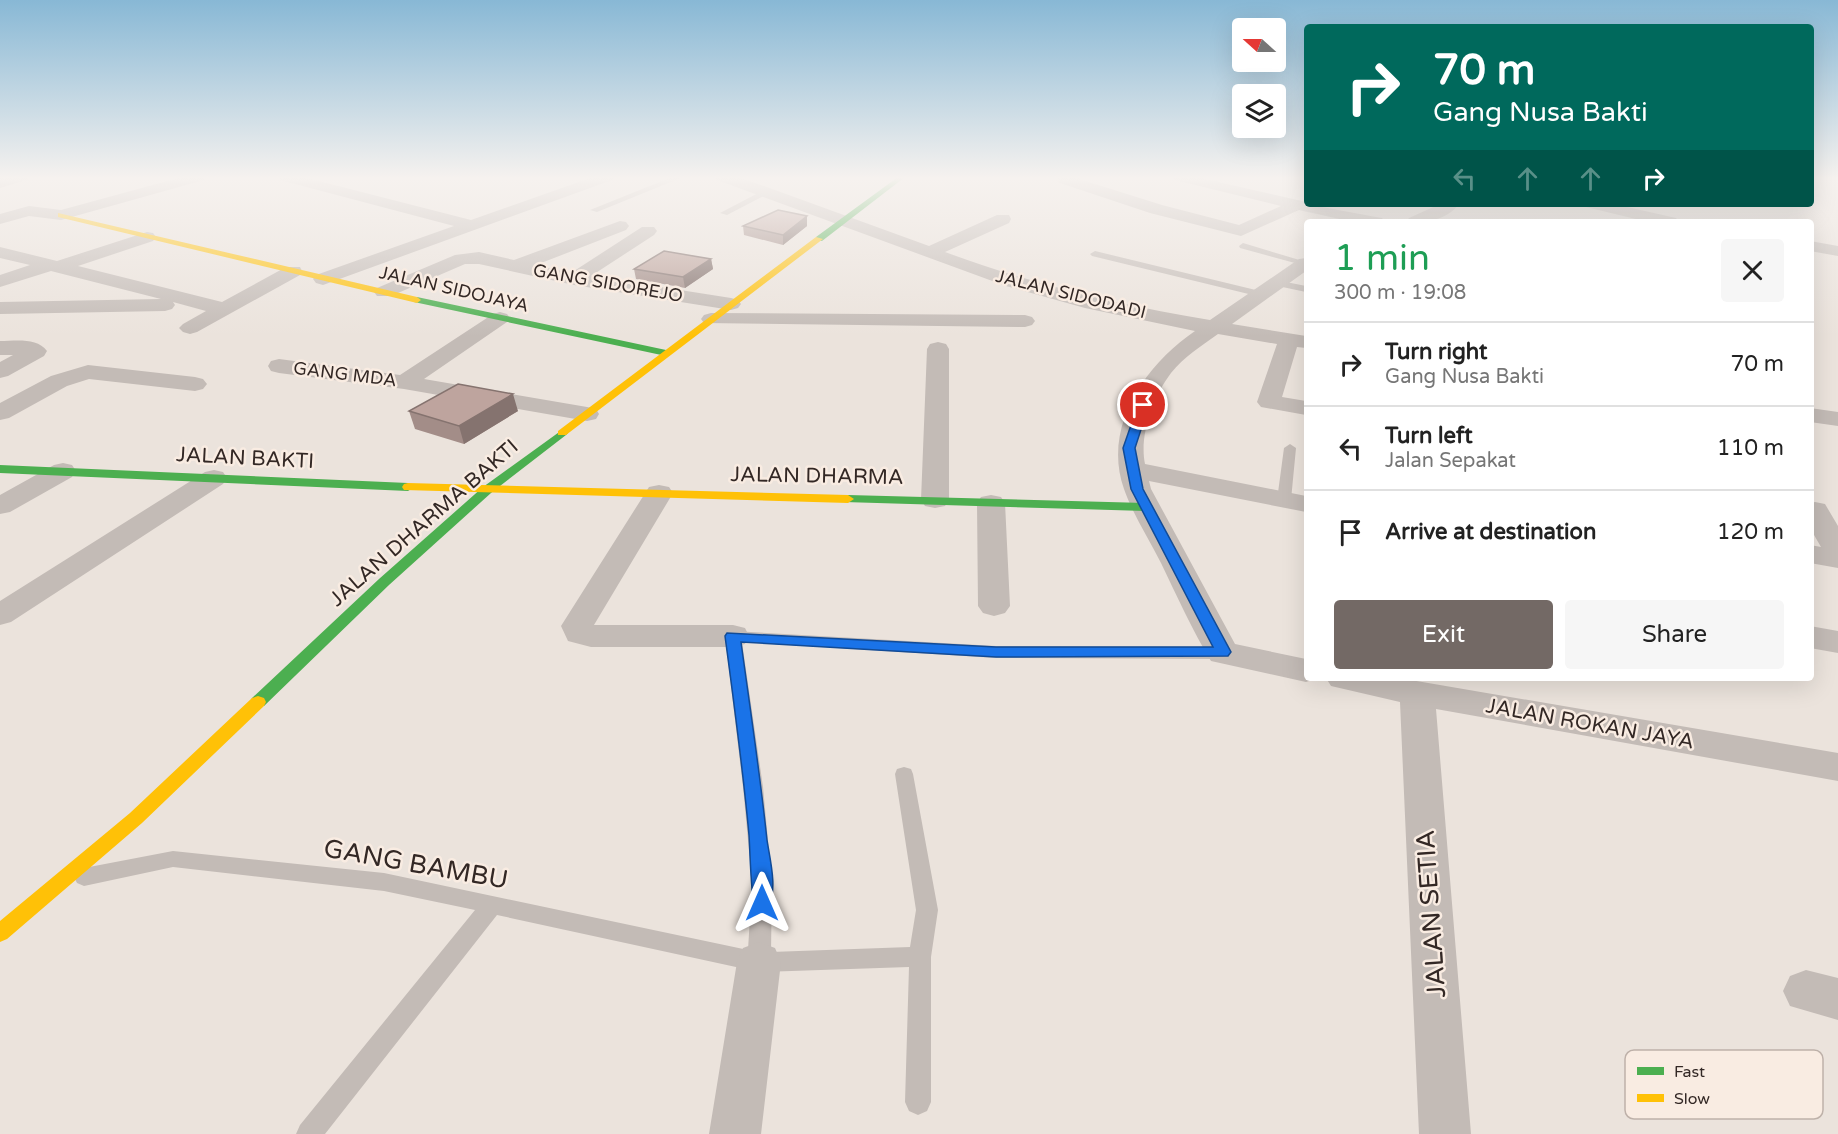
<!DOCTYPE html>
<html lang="en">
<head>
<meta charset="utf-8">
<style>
	:root { --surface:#fff; --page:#f6f6f6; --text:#222; --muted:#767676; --line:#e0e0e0; --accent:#736965 }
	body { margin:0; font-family:"Varela Round",sans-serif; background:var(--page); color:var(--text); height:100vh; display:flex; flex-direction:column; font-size:22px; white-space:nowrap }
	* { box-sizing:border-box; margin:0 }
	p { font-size:20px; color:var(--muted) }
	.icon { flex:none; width:33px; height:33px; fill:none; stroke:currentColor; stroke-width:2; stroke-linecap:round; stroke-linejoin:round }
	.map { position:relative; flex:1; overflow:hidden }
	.details { position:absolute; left:1304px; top:219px; width:510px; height:462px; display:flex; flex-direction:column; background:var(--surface); border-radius:6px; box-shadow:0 6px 24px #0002 }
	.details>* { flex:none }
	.banner { position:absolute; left:1304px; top:24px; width:510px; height:183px; border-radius:6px; box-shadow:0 6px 24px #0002; background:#00695c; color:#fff; overflow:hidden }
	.needle { width:39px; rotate:291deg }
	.buttons { position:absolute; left:1232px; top:18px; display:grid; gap:12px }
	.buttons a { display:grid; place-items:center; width:54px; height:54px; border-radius:6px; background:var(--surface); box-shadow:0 6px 24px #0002; font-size:30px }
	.pin { position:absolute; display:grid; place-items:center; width:51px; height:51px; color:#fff; margin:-26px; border:3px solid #fff; border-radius:50%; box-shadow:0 2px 6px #0007 }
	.me { position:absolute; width:66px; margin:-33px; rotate:0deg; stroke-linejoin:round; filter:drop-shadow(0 0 4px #0008) }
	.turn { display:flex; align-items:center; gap:21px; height:126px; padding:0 30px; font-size:27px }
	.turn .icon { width:78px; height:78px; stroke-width:2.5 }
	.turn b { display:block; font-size:42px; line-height:51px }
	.lanes { display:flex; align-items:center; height:57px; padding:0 30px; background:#0003; justify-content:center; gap:30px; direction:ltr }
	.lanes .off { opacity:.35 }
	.round { display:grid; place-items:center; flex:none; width:63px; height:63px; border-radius:6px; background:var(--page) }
	.headline { display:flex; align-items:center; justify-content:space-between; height:102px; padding:0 30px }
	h1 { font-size:36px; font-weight:600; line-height:45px; color:#1e9e55 }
	.button { display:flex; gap:12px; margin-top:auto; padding:12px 30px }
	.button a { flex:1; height:69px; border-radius:6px; background:var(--accent); color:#fff; font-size:24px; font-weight:600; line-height:69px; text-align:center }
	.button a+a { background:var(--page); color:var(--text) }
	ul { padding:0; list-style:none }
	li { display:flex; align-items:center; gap:18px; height:84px; padding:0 30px; border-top:2px solid var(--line) }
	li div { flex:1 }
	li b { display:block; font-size:22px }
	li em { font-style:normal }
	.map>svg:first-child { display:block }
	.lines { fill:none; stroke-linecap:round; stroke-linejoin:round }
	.lane { fill:#c3bbb6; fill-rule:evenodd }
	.street { fill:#c3bbb6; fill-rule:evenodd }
	.fast { fill:#4caf50; fill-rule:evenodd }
	.slow { fill:#ffc107; fill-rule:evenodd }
	.wall { fill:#a38d88 }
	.shaded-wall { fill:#85736f }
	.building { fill:#bea49e; stroke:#85736f; stroke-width:1.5 }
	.route { fill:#1a73e8; stroke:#114b97; stroke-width:1.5 }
	.labels { text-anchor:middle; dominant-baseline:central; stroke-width:5; stroke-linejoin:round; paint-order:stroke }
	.far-street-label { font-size:18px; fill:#332825; stroke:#f9ece2 }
	.street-label { font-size:21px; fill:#332825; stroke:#f9ece2 }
	.near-street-label { font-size:26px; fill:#332825; stroke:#f9ece2 }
	.key { fill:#f9ece2; stroke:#beb1a9; stroke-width:1.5 }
	.key-label { font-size:16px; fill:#332825 }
</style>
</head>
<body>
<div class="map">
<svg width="1838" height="1134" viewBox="0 0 1838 1134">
	<rect width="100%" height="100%" fill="#ebe3dc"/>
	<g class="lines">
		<path class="lane" d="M672 177H683L597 212 590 210Z
			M766 189 773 191 727 215 720 213Z
			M1243 243 1306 262V266L1240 248 1239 246Z
			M1095 251 1264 292 1266 294 1261 297 1092 256 1090 254Z
			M1276 280 1306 286V292L1273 285V281Z
			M1290 444 1296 448 1291 500 1284 504 1277 500 1284 448Z
			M733 631 996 646 1223 647 1229 649 1231 653 1229 657 1223 659 996 658 742 642 763 787 772 883 771 952 910 947 916 910 895 774 897 769 904 767 911 769 913 774 938 910 931 957V1102L927 1111 918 1115 909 1111 905 1102 909 967 759 972 497 915 325 1134H296L300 1125 475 910 384 891 173 867 84 886 77 883 74 877 77 871 84 868 173 851 384 873 748 950 752 883 743 787 725 636 727 632Z"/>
		<path class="street" d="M5 177H30L27 180 0 188V178Z
			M182 177H207L204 180 61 220 29 216 0 224V214L29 206 61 210Z
			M277 177H303L471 220 593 177H615L612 180 323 285 316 283 313 279 316 275 454 226 280 180Z
			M714 177H737L764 186 929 246 997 215H1009L1011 219 1009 223 945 252C1032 284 1119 305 1210 320L1299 259 1306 258V271L1232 324 1306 336V348L1297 347 1282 397 1306 401V415L1261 407 1257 402 1277 344 1218 334C1201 346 1184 357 1171 373 1153 397 1139 436 1145 464L1306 496V512L1149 481 1151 489 1235 644 1306 659V678H1318L1306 682 1211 661C1192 630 1177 596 1161 563 1149 539 1133 515 1124 489 1102 427 1145 365 1195 331L1085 308 1006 286 717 180Z
			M1059 177H1081L1079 179 1162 205 1239 225 1281 206 1175 180 1172 177H1196L1306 202V204L1376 217 1382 218 1385 222H1353L1299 210 1241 236 1150 213 1060 183 1057 180Z
			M1440 204H1459C1446 221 1426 222 1406 222L1409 218Z
			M1584 204H1614L1676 218 1679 222H1648L1586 207Z
			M620 221 626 222 629 226 626 230 536 265 571 273 642 227H654L657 231 654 235 591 276 731 298 738 300 741 304 738 308 731 310 574 285 479 264H465L391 296H377L374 292 377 288 455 255 479 252 514 260Z
			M147 232 153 233 156 237 153 241 78 266 222 302 286 267H300L302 271 300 275 197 332 190 334 183 332 179 328 183 324 206 311 173 302 175 305 172 309 165 311 0 314V302L161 299 51 271 0 287V275L30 265 0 258V247L57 261Z
			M1810 241 1838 246V256L1810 251Z
			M500 312 507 314 510 318 507 322 424 379 587 407 596 409 599 414 596 419 587 421 404 389 279 373 271 371 268 366 271 361 279 359 400 375 493 314Z
			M711 313 1025 315 1032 317 1035 321 1032 325 1025 327 704 323 701 319 704 315Z
			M0 341C15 341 37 337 47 351L44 356 8 376 0 378V362L13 355H0Z
			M938 342 946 344 949 349V500L945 506 935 508 925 506 921 500 927 349 930 344Z
			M88 365 195 377 203 379 207 384 203 389 195 391 89 379 67 386 9 418 0 420V403L51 376Z
			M1810 408 1838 412V426L1810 422Z
			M63 463 72 465 76 471 72 477 10 512 0 514V495L54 465Z
			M214 470 223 472 227 478 223 484 11 622 0 625V601L205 472Z
			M659 485 669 487 673 493 594 625H733L745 628 749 636 745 644 733 647H591L568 641 561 626 649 487Z
			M991 495 1001 497 1005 503 1010 606 1005 613 994 616 983 613 978 606 977 503 981 497Z
			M1815 502 1825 504 1838 526V568L1810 563V545L1821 547 1810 528V503Z
			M1810 626 1838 631V653L1810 648Z
			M1326 678H1399L1838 753V781L1436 709 1471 1134H1419L1400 702 1331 686Z
			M759 942 775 948 781 962 761 1134H709L737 962 743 948Z
			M1806 970 1838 978V1020L1790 1006 1783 991 1790 976Z"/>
		<path class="fast" d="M898 177H905L822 241H816V237Z
			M417 297 666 350 671 353 666 356 414 302 413 300Z
			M562 430 568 433 566 435 491 493 389 585 264 706H252L250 702 252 698 379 579 483 487Z
			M0 465 408 483 414 487 408 491 0 473Z
			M848 495 1145 503 1151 507 1145 511 844 502 842 499 844 496Z"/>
		<path class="slow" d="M58 213 417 297 421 300 417 303 58 217Z
			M816 237 823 239 566 435H558V431Z
			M408 483 848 495 854 499 848 503 404 490 402 487 404 484Z
			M258 696 264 698 266 702 264 706 142 823 7 939 0 942V921L130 813 252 698Z"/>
	</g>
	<path class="wall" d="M807 216V226L783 245 744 235 743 226Z
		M711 259 713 269 685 288 636 279 634 269Z
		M409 411H518L464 444 415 429Z"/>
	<path class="shaded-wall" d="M807 216V226L783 245V235Z
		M711 259 713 269 685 288 683 277Z
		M513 394 518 411 464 444 459 426Z"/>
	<path class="building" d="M778 210 807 216 783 235 743 226Z
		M664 251 711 259 683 277 634 269Z
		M458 384 513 394 459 426 409 411Z"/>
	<linearGradient id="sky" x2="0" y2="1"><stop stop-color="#88b8d5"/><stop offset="0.53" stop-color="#f6f2ef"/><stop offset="1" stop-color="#f6f2ef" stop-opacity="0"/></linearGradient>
	<rect width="1838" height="336" fill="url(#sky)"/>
	<path class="route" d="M1143 402 1149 405 1135 448 1143 489 1231 652 1228 656 996 657 741 642C750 708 760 773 767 840 770 860 778 889 768 908L762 911 755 908C751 900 750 849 749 835 743 769 734 703 725 636L727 633 996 647H1213L1131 489 1123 448 1138 405Z"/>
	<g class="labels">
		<g class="far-street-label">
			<text transform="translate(608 283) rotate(10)">GANG SIDOREJO</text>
			<text transform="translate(454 289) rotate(13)">JALAN SIDOJAYA</text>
			<text transform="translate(1071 294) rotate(14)">JALAN SIDODADI</text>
			<text transform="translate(345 374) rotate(7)">GANG MDA</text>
		</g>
		<g class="street-label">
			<text transform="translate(245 458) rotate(3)">JALAN BAKTI</text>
			<text transform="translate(817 476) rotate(1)">JALAN DHARMA</text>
			<text transform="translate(424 523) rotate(-41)">JALAN DHARMA BAKTI</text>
			<text transform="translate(1590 724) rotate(10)">JALAN ROKAN JAYA</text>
		</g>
		<g class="near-street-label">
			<text transform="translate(416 864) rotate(10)">GANG BAMBU</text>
			<text transform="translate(1431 914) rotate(-94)">JALAN SETIA</text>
		</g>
	</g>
	<rect x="1625" y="1050" width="198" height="69" rx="9" class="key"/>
	<rect x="1637" y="1067" width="27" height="8" fill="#4caf50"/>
	<rect x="1637" y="1094" width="27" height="8" fill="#ffc107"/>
	<g class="key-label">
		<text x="1674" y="1077">Fast</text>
		<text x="1674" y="1104">Slow</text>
	</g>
</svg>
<div class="buttons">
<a><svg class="needle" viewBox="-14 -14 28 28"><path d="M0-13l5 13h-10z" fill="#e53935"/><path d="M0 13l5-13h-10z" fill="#767676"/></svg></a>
<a><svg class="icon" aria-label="layers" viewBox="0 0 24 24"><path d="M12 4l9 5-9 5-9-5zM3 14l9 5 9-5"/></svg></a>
</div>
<div class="pin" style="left:1143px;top:405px;background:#d93025"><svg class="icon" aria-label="arrive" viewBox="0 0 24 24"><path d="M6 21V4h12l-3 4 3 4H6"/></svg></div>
<svg class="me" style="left:762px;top:903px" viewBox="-20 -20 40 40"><path d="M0-17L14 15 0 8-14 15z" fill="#1a73e8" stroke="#fff" stroke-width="4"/></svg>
<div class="banner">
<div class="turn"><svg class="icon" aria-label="right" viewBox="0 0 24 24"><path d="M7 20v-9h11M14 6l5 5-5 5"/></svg><div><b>70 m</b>Gang Nusa Bakti</div></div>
<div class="lanes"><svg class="icon off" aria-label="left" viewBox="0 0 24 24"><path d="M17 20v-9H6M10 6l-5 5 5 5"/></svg><svg class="icon off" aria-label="ahead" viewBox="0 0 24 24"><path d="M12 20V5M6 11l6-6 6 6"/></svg><svg class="icon off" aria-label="ahead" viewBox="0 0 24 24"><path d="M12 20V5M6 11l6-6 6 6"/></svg><svg class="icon" aria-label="right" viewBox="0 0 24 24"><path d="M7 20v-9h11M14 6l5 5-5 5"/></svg></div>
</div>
<section class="details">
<div class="headline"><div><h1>1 min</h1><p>300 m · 19:08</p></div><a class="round"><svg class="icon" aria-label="close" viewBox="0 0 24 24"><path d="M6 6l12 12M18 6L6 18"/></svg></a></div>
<ul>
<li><svg class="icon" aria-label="right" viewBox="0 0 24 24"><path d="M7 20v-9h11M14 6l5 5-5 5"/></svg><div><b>Turn right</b><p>Gang Nusa Bakti</p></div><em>70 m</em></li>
<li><svg class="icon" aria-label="left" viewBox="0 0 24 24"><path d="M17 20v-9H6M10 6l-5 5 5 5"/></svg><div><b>Turn left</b><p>Jalan Sepakat</p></div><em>110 m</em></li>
<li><svg class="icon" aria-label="arrive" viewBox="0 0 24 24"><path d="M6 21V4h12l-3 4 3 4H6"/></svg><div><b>Arrive at destination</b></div><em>120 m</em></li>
</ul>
<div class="button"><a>Exit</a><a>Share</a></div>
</section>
</div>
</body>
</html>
